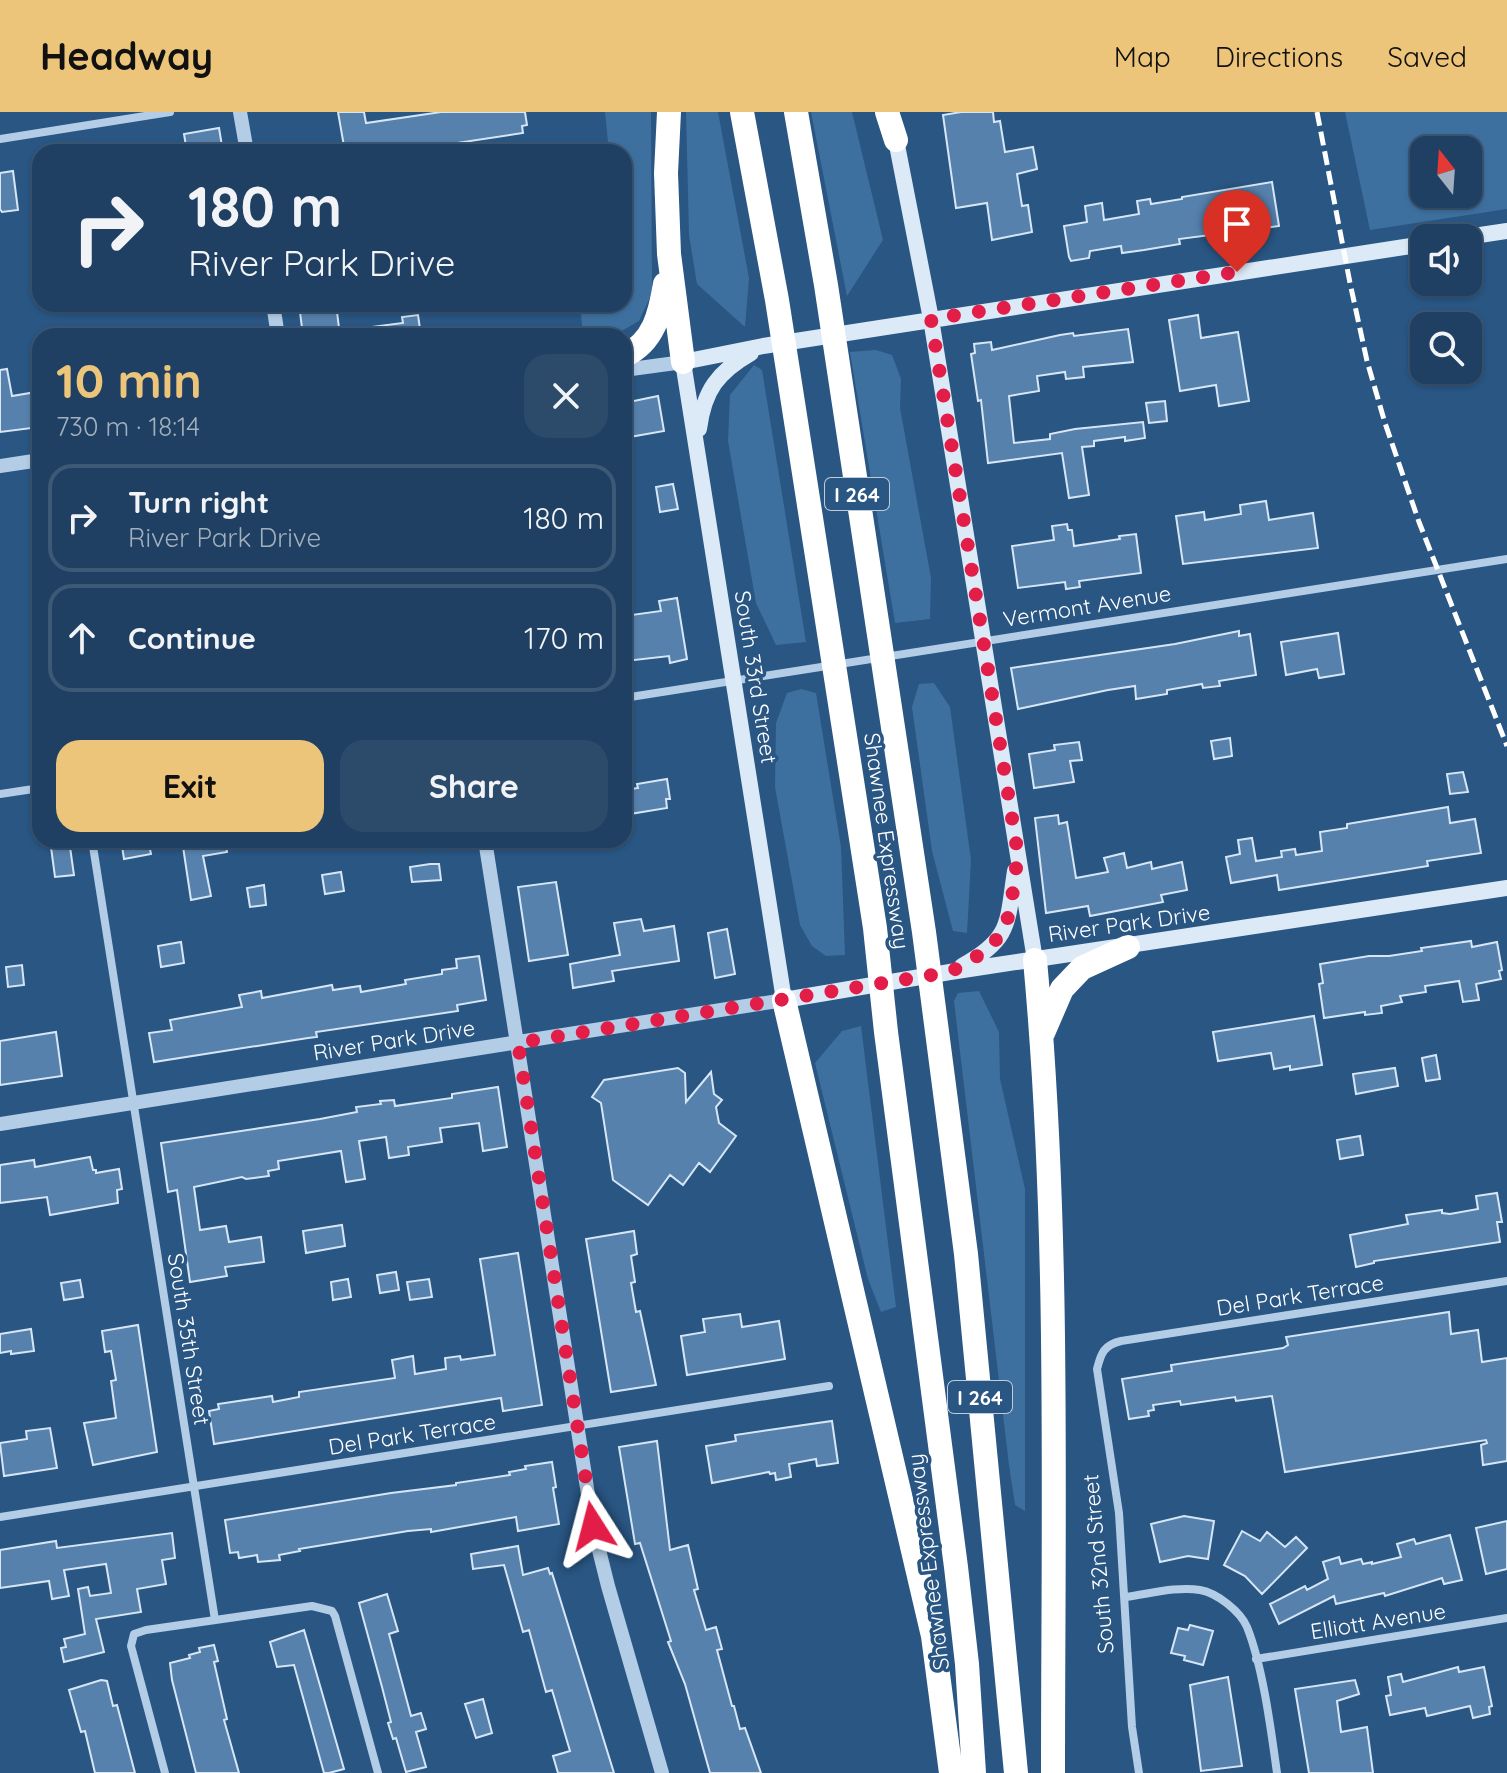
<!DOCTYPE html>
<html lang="en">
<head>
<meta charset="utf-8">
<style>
	:root { --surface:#1f4062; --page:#2c4b6b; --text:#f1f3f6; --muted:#a1afbe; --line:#3c5977; --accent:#edc57a }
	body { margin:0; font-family:Quicksand,sans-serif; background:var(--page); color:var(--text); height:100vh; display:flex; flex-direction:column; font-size:30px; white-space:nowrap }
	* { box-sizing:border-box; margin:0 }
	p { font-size:26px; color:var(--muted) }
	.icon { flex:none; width:44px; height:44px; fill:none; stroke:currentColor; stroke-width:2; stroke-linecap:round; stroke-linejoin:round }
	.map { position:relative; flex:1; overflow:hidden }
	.panel { position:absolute; left:32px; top:216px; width:600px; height:520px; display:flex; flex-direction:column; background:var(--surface); border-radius:24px; box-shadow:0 2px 6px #0004,0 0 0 2px var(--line) }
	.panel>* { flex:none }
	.banner { position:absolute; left:32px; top:32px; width:600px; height:168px; border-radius:24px; box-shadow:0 2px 6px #0004,0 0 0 2px var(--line); background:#1f4062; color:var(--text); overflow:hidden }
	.needle { width:52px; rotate:343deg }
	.tools { position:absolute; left:1410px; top:24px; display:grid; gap:16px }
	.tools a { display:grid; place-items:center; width:72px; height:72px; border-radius:16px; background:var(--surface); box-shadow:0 2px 6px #0004,0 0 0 2px var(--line); font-size:40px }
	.pin { position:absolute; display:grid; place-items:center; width:68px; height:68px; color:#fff; margin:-82px -34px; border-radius:50% 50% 50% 0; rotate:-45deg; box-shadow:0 0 8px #0007 }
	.pin .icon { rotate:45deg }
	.me { position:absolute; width:88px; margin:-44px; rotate:351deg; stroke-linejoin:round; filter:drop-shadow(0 0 6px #0008) }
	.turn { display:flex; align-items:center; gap:28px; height:168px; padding:0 24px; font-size:36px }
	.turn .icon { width:104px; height:104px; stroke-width:2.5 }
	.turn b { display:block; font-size:56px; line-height:68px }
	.round { display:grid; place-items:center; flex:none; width:84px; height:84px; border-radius:24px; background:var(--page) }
	.head { display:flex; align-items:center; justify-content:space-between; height:136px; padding:0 24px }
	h1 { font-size:48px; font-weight:700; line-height:60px; color:var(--accent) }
	.action { display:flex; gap:16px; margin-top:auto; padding:16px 24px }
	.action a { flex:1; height:92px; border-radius:24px; background:var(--accent); color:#111; font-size:32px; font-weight:700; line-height:92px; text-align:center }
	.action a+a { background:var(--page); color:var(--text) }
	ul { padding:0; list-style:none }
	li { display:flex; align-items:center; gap:24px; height:108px; margin:0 16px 12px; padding:0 8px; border:4px solid var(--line); border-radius:24px }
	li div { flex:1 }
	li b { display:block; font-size:30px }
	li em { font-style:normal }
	header { display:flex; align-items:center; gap:48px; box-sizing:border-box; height:112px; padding:0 40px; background:var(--accent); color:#111 }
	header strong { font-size:38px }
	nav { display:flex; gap:44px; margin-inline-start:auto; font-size:28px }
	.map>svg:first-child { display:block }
	.green { fill:#3e709f; fill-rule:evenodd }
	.building { fill:#5681ac; stroke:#d6e6f5; stroke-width:2 }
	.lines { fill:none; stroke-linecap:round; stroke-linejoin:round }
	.minor { stroke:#b3cde6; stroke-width:8 }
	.tertiary { stroke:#b3cde6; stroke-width:14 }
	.secondary { stroke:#dce9f6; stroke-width:16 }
	.motorway { stroke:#fff; stroke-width:24 }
	.rail { stroke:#fff; stroke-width:5; stroke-dasharray:14 6; stroke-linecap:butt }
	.route { stroke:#e11d48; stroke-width:14; stroke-dasharray:0 25.2 }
	.labels { text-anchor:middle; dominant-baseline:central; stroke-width:7; stroke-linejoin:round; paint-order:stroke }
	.shield { fill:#295683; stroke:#bfccda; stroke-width:2 }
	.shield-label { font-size:20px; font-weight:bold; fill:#fff }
	.street-label { font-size:22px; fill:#fff; stroke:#295683 }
</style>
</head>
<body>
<header>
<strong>Headway</strong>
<nav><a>Map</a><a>Directions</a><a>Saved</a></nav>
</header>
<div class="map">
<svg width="1507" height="1661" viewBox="0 0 1507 1661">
	<rect width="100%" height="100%" fill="#295683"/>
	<path class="green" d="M605 0H651L652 181 639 209 613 224H583L580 192H624V40H609Z
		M686 0H718L749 166 745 215 697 172 689 123Z
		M811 0H852L883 128 847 184Z
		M1345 0H1507V97L1370 118ZM1468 38V82H1424V38Z
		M876 238 892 243 901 267 900 296 931 466 930 507 895 511 850 240Z
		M754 253 762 258 806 530 776 533 756 491 728 329 730 283Z
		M934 571 950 595 971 748 967 821 953 819 932 739 912 595 919 572Z
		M801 577 816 581 841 735 845 843 826 844 812 834 800 813 775 675 776 611 787 581Z
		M979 879 999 920 1000 967 1025 1077V1399L1015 1393 1009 1353 954 889 958 881Z
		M861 914 896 1195 881 1200 868 1167 815 951 842 919Z"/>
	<path class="building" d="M338 0H364L366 11 441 0H525L527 13 522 14 523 21 450 32 452 40H345Z
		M961 0H993L994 10 1000 9 1005 40 1033 35 1037 57 1017 62 1022 94 1028 93 1032 120 992 128 987 91 956 96 943 3Z
		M219 16 223 40H187L184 22Z
		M13 59 18 98 2 100 0 97V61Z
		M1272 70 1279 114 1179 127 1180 132 1144 138 1122 141 1121 134 1090 139 1089 146 1071 149 1069 145 1064 114 1087 110 1085 94 1102 91 1104 108 1139 102 1137 89 1150 87 1151 92 1182 87V85Z
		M299 192H336L340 224H303Z
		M418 203 421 224H372L371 215 403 211 402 205Z
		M1198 203 1201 226 1238 220 1249 289 1219 294 1216 273 1180 279 1169 208Z
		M1128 217 1133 250 1083 255 1084 265 1066 267 1065 260 1037 264 1039 279 1009 284 1014 331 1050 327V322L1075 317 1143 310 1145 326 1125 329V325L1094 329V334L1082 335 1089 383 1069 386 1062 341 988 351 981 288 978 289 971 242 975 241 974 232 991 230 992 238 1060 223 1073 221 1074 224Z
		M7 257 12 284 36 280 40 315 0 320V258Z
		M658 284 664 319 624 326V291Z
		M1165 289 1167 309 1149 311 1146 291Z
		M673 372 678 397 660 400 656 375Z
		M1266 389 1269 408 1313 401 1318 436 1183 452 1176 404 1204 400 1205 408 1241 402 1240 393Z
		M1067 412 1068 418H1072L1074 434 1120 427 1119 424 1136 422 1141 461 1079 469 1080 475 1066 477 1065 470 1018 476 1012 434 1054 428 1052 414Z
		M677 486 687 547 670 551 669 544 626 549 624 504 661 499 659 489Z
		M1239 519V524L1250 522 1256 563 1219 569 1220 574 1203 576 1202 572 1167 578V582L1136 587 1135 574 1108 578 1018 597 1011 556 1175 532Z
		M1338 521 1344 562 1319 566 1317 557 1286 563 1281 530Z
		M1230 626 1232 644 1214 647 1211 629Z
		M1079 630 1082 648 1070 649 1074 670 1034 676 1029 642 1055 638 1054 633Z
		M1463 660 1468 680 1450 682 1447 662Z
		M667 667 670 687H666L667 696 624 703V678L638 676 637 672Z
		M1448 695 1450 711 1475 707 1481 741 1427 749 1428 754 1279 778 1277 763 1231 771 1226 745 1240 742 1238 728 1252 726 1256 749 1282 745 1281 739 1295 737 1296 743 1322 739 1320 720 1347 716V712Z
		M1058 703 1059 712 1067 710 1076 766 1108 760 1104 746 1124 741 1127 756 1151 750 1152 757 1182 750 1187 778 1161 783 1163 790 1090 804 1088 794 1046 801 1035 706Z
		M50 728H69L74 763 55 765Z
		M121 728H148L151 742 124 747Z
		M182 728H225L227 740 203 744 211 784 191 788Z
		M430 752H439L441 768 412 770 410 755Z
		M341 760 344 779 325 782 322 763Z
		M556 770 568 843 529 849 518 775Z
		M264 773 266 793 250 795 247 776Z
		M641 807 644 819 674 814 679 849 612 859 614 869 573 876 570 852 620 843 614 811Z
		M727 817 735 862 715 866 708 821Z
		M1471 829 1472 835 1497 830 1502 858 1499 859 1501 867 1476 872 1479 888 1463 890 1459 869 1425 874 1426 880 1400 884 1402 890 1381 894 1382 901 1365 903V900L1324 906 1319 872 1323 871 1320 852 1369 844H1389L1422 839 1421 836Z
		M181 830 184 851 161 855 158 834Z
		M479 844 486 888 457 893 458 899 316 920 317 925 308 926 154 950 149 921 172 918 170 908 242 895 239 883 261 879 262 886 332 873 333 878 360 874 361 880 406 872 405 868 442 862V858L457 856 456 847Z
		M22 853 24 873 8 875 6 855Z
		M1314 904 1322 953 1290 958V954L1274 957 1271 941 1218 949 1213 920Z
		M56 920 62 964 0 973V929Z
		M1436 943 1440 967 1426 969 1422 946Z
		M678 956 685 961 686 990 711 960 714 982 722 988 716 995 719 1011 736 1024 710 1060 699 1051 683 1073 670 1063 648 1093 613 1068 601 991 592 985 604 968Z
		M1395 956 1398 974 1356 982 1353 962Z
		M498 975 507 1035 483 1039 479 1011 440 1016 442 1030 408 1035 409 1043 389 1046 386 1025 359 1029 365 1067 346 1070 341 1039 278 1049 279 1057 268 1059 269 1064 246 1067 242 1065 194 1075 200 1118 226 1114 229 1130 261 1125 264 1150 225 1155 227 1164 190 1170 177 1078 168 1080 161 1031 320 1007 357 1000 356 995 381 992 380 989 394 988 395 994 452 986V982Z
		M1360 1024 1363 1043 1340 1047 1337 1028Z
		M90 1045 93 1058H96V1061L119 1057 122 1077 117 1078 118 1091 50 1103 47 1085 0 1091V1053L34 1048 35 1055Z
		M1497 1081 1502 1110H1497L1500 1130 1374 1149V1151L1356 1155 1350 1123 1408 1112 1406 1103 1442 1098V1101L1450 1102 1478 1097 1476 1084Z
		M342 1113 345 1134 306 1141 303 1119Z
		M634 1119 637 1142 631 1144 635 1170 631 1171 636 1200 640 1199 656 1273 611 1280 586 1127Z
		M518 1141 542 1293 503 1299 501 1286 214 1332 209 1299 219 1297 218 1292 272 1284 273 1290 299 1285V1280L395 1266 392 1248 413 1244 415 1262 446 1257 445 1246 460 1244 461 1248 495 1243 480 1147Z
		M396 1160 399 1178 380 1181 377 1163Z
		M348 1167 351 1185 333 1188 331 1170Z
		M429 1167 432 1185 410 1188 407 1170Z
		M80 1168 83 1185 64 1188 61 1171Z
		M1449 1200 1451 1222 1478 1218 1482 1250 1507 1246V1349L1483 1353 1481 1333 1487 1331 1486 1328 1285 1360 1272 1284 1236 1289 1235 1285 1181 1293 1180 1289 1153 1293 1154 1298 1148 1299 1149 1304 1129 1307 1122 1267 1172 1259 1171 1253 1283 1236 1288 1233 1286 1225Z
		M740 1202 742 1215 779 1209 785 1247 687 1263 681 1224 705 1220 703 1207Z
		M138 1213 157 1340 93 1353 84 1311 116 1306 111 1269 116 1268 111 1239 105 1240 102 1219Z
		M31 1217 34 1239 11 1242V1239L0 1241V1222Z
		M832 1309 838 1351 817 1354 816 1347 789 1352 791 1365 776 1368 775 1361 770 1362 769 1360 712 1371 706 1334 736 1329 735 1323Z
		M50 1316 57 1356 4 1364 0 1331 27 1327 26 1319Z
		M657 1329 670 1438 688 1433 698 1477 694 1478 706 1518 716 1515 722 1537 717 1538 732 1594H734L740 1617 745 1616 761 1661H710L685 1572 668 1530 671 1529 640 1431 635 1432 619 1335Z
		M552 1350 556 1375 553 1376 559 1412 518 1419 516 1405 431 1420V1417L408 1419 299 1437 300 1439 279 1443 280 1448 258 1450 257 1443 239 1446 238 1440 230 1441 225 1408 391 1381 456 1373V1371L510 1363 509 1360 526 1357 525 1354Z
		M1184 1404 1214 1409 1208 1447 1188 1444 1160 1450 1151 1412Z
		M1507 1409V1457L1486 1462 1476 1416Z
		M1242 1419 1260 1429 1267 1420 1285 1435 1296 1425 1307 1436 1262 1482 1245 1464 1224 1453Z
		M172 1421 175 1446 162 1448 166 1472 137 1477 141 1500 96 1507 104 1540 64 1550 61 1536 66 1535 64 1527 85 1522 78 1477 88 1475 90 1484 111 1481 106 1452 64 1458 69 1484 52 1487 49 1469 0 1476V1438L56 1429 57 1436Z
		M1450 1423 1462 1468 1444 1472 1442 1466 1385 1484 1384 1481 1336 1492 1334 1484 1279 1512 1270 1492 1305 1474 1307 1478 1328 1467 1323 1450 1339 1445 1341 1452 1361 1447 1363 1452 1372 1450V1452L1401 1445 1397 1432 1414 1427 1416 1432Z
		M518 1434 523 1463 548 1456 550 1462 552 1461 614 1661H558L553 1644 570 1639 552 1578 546 1580 529 1518 523 1520 504 1453 473 1457 471 1442Z
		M387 1482 398 1519 389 1522 411 1604 421 1601 426 1617 416 1620 426 1655 406 1660 396 1626 393 1627 388 1611 391 1610 382 1575 359 1491Z
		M1190 1513 1213 1519 1203 1553 1184 1548 1185 1544 1171 1541 1178 1516 1188 1518Z
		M304 1518 344 1657 329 1661H324L294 1553 277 1555 270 1530Z
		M214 1533 218 1549 214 1550 227 1607 224 1608 239 1661H196L172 1568 170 1551 190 1546 189 1543 200 1540 199 1536Z
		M1458 1555 1459 1560 1484 1555 1492 1594 1489 1595 1490 1602 1473 1606 1470 1594 1427 1604 1425 1596 1390 1603 1386 1584 1391 1583 1388 1565 1401 1562 1403 1570Z
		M1228 1565 1242 1654 1201 1659 1190 1573Z
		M101 1568 107 1569 113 1594 117 1593 135 1661H95L85 1619 81 1620 69 1578Z
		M1355 1568 1359 1582 1337 1589 1341 1620 1367 1615 1373 1661H1309L1295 1577Z
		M483 1587 492 1621 476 1626 465 1592Z"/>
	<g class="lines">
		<path class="minor" d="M0 27 170 0
			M33 349 40 406
			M624 586 1507 447
			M0 682 40 676
			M92 728 215 1508
			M0 1405 829 1274
			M1126 1485C1149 1482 1177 1474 1200 1478 1217 1481 1240 1499 1247 1515 1263 1555 1271 1618 1277 1661
			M1256 1547 1507 1506
			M165 1661 131 1534 134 1522 146 1518 312 1494 332 1499 335 1504 378 1661
			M1139 1661 1132 1615 1119 1401 1097 1257C1101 1241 1104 1233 1121 1229L1507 1169"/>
		<path class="tertiary" d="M240 0 247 40
			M273 192 278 224
			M624 258 683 250
			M0 354 40 348
			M485 728 593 1414 608 1474 662 1661
			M0 1012 784 888"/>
		<path class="secondary" d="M896 28 931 207 1035 848
			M1460 126 1507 119
			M1424 132 763 234 683 250 784 888 950 860 1507 776
			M699 317C704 278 718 260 751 241
			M962 854C1012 827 1007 810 1015 759"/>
		<path class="motorway" d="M669 0 666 61 669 142 683 250
			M742 0 777 188 875 816 886 920 956 1455 967 1552 974 1661
			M796 0 826 173 924 820 966 1142 1016 1661
			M887 0 896 28
			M624 244C654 230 660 202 665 172
			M1035 848C1060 1118 1053 1390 1053 1661
			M784 888 933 1524 951 1661
			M1043 921 1062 877 1082 856 1128 835"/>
		<path class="rail" d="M1317 0 1350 171 1367 249 1385 311 1419 410 1507 634"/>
	</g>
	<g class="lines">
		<path class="route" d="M593 1414 518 931 950 860C1016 825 1007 812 1018 743L931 207 1237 160"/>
	</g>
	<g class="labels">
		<g class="shield">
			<rect x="825" y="366" width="64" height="32" rx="6"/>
			<rect x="948" y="1269" width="64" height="32" rx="6"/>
		</g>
		<g class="shield-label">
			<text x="857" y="382">I 264</text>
			<text x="980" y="1285">I 264</text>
		</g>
		<g class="street-label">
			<text transform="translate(1087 494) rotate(-9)">Vermont Avenue</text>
			<text transform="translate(756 565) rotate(81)">South 33rd Street</text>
			<text transform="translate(887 729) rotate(82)">Shawnee Expressway</text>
			<text transform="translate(1129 811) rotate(-8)">River Park Drive</text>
			<text transform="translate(394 928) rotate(-9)">River Park Drive</text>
			<text transform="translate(1300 1183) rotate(-9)">Del Park Terrace</text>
			<text transform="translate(189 1227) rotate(81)">South 35th Street</text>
			<text transform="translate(412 1322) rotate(-9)">Del Park Terrace</text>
			<text transform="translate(928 1450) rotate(-97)">Shawnee Expressway</text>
			<text transform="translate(1098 1452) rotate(-95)">South 32nd Street</text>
			<text transform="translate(1378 1509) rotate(-9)">Elliott Avenue</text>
		</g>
	</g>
</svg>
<div class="tools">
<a><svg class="needle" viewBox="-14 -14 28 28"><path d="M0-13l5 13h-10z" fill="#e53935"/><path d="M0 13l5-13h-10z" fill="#a1afbe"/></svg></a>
<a><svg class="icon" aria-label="sound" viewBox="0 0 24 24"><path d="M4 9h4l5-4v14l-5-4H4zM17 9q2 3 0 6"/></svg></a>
<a><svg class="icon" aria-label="search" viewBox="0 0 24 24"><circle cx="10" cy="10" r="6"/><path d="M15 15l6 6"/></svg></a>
</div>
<div class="pin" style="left:1237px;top:160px;background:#d93025"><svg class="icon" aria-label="arrive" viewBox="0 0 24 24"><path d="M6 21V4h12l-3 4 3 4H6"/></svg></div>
<svg class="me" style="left:593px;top:1414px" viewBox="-20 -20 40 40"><path d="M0-17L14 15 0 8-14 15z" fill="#e11d48" stroke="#fff" stroke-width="4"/></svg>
<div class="banner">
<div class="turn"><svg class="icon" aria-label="right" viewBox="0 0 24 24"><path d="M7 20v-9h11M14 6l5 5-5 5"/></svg><div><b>180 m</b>River Park Drive</div></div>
</div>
<section class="panel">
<div class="head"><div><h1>10 min</h1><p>730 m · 18:14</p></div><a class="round"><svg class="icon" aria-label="close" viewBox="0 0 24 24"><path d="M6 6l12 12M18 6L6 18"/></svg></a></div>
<ul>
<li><svg class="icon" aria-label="right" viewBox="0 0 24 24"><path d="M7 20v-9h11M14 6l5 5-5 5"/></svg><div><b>Turn right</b><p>River Park Drive</p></div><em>180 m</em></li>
<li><svg class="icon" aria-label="ahead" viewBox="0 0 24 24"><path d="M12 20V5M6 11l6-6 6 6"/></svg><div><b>Continue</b></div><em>170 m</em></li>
</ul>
<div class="action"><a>Exit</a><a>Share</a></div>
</section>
</div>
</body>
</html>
